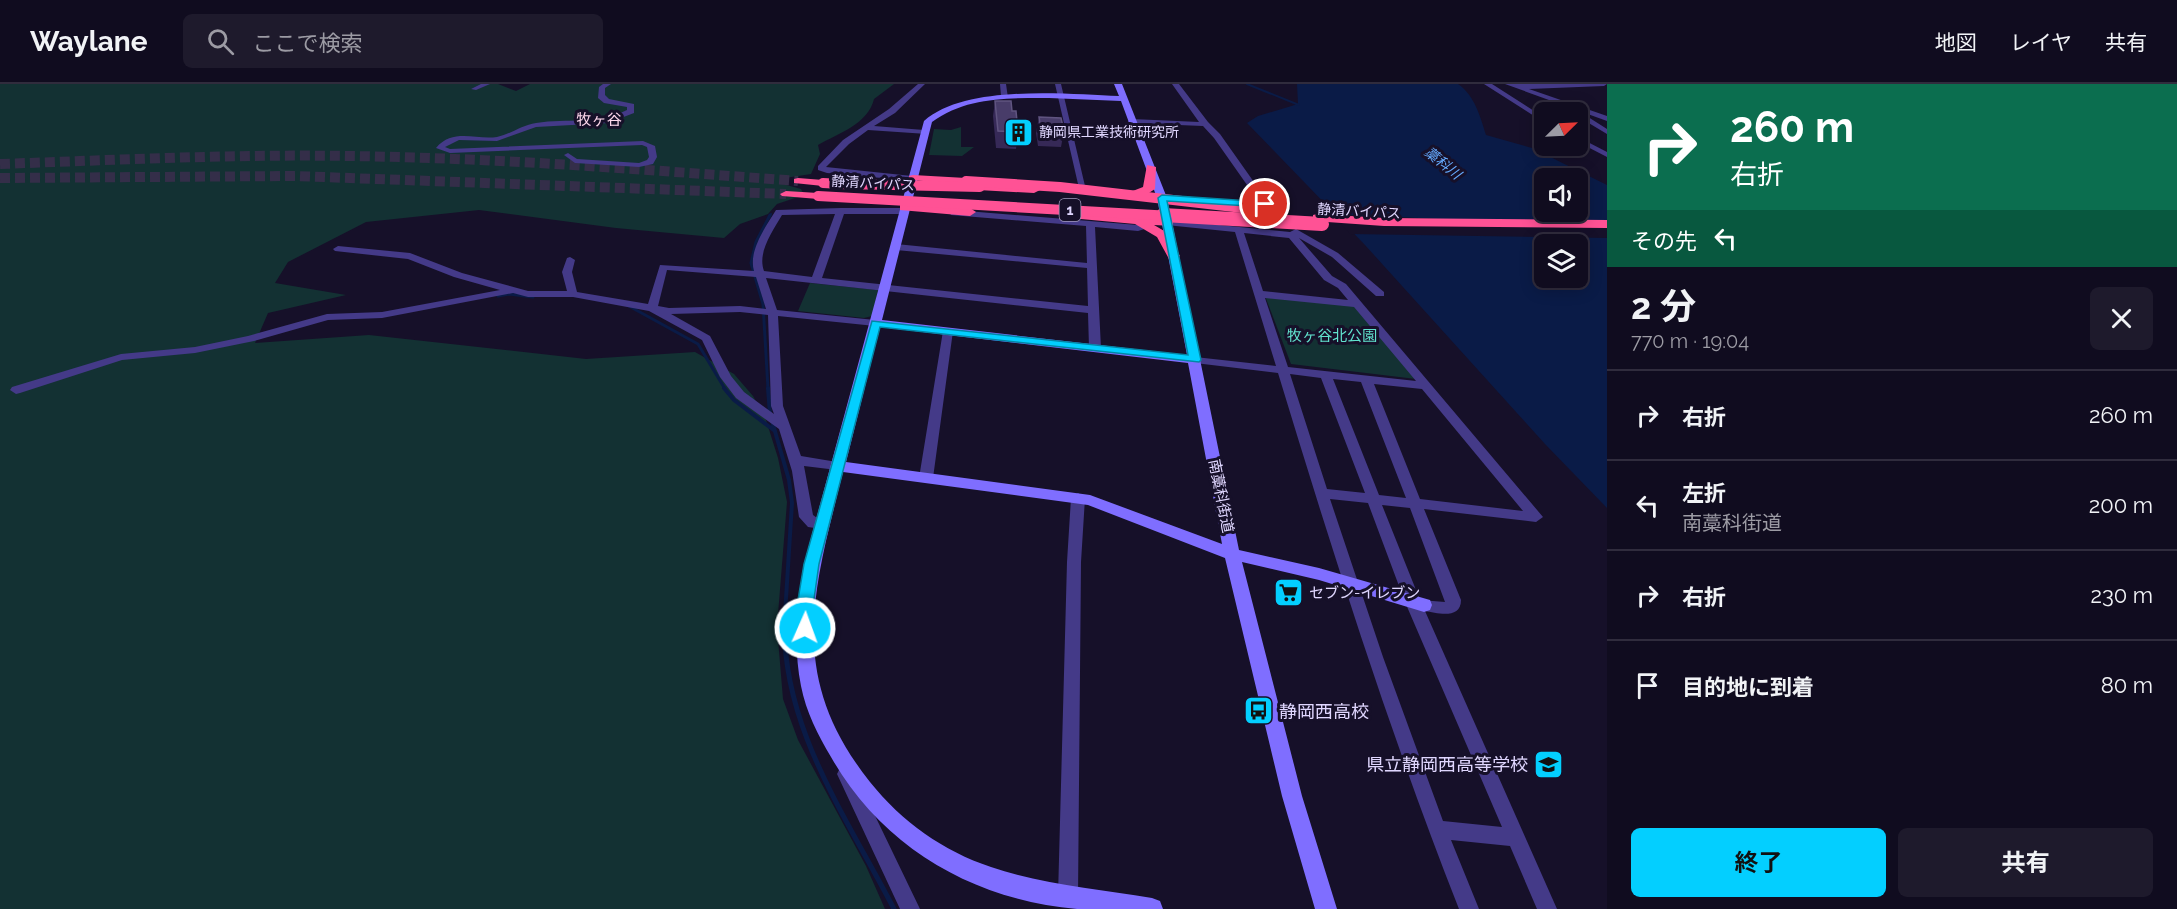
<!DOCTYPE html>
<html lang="ja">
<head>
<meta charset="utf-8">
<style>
	:root { --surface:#100c1f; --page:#1e1a2c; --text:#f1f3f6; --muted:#9c9ba4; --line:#302c3d; --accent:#03cfff }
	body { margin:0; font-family:Raleway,"Noto Sans JP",sans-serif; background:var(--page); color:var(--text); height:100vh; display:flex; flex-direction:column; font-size:22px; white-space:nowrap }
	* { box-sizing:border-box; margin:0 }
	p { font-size:20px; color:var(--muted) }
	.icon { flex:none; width:33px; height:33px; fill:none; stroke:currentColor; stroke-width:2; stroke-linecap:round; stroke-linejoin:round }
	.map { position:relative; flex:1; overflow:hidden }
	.sheet { display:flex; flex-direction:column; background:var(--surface); width:570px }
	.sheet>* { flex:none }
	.top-card { background:#0b6e4f; color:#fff; overflow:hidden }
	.needle { width:39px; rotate:66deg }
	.fabs { position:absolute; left:1534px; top:18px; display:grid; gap:12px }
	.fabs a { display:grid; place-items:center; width:54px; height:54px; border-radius:9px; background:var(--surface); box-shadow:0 3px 15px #0003,0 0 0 2px var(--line); font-size:30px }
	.pin { position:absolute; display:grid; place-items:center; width:51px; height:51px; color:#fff; margin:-26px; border:3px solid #fff; border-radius:50%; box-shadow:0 2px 6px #0007 }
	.me { position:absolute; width:66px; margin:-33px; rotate:2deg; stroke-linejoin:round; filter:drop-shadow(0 0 4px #0008) }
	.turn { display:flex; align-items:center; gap:21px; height:126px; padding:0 24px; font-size:27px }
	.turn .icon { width:78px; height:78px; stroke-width:2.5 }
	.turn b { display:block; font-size:42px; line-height:51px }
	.then { display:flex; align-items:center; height:57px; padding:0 24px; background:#0003; gap:12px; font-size:22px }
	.round { display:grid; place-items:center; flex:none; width:63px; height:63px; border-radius:9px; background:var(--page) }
	.overview { display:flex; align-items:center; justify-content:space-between; height:102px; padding:0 24px }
	h1 { font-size:36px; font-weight:700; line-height:45px }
	.button { display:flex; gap:12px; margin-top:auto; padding:12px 24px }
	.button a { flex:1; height:69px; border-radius:9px; background:var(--accent); color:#111; font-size:24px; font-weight:700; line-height:69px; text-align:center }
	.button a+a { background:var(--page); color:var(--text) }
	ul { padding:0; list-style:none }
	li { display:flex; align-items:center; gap:18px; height:90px; padding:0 24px; border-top:2px solid var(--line) }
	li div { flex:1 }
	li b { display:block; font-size:22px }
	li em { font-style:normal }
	header { display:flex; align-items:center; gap:36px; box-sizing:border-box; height:84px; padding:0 30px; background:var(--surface); border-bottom:2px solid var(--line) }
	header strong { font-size:28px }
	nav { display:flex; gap:33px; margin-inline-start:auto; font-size:21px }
	.search { width:420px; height:54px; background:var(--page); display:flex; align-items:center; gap:15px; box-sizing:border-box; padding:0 21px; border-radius:9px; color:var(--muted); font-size:22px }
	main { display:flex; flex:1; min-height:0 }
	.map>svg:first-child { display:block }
	.green { fill:#133133 }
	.water { fill:#0a1b47; fill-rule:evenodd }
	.pier { fill:#161029 }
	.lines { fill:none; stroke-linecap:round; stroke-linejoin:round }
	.stream-far3 { stroke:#0a1b47; stroke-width:2 }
	.stream-far2 { stroke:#0a1b47; stroke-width:3 }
	.stream-far1 { stroke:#0a1b47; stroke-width:4 }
	.stream { stroke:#0a1b47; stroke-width:5 }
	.highway-tunnel { stroke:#342e49; stroke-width:10; stroke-dasharray:10 5; stroke-linecap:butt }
	.street { fill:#443a88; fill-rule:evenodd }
	.secondary { fill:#7f6eff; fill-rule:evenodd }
	.highway { fill:#ff5295; fill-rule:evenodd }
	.highway-bridge-far1 { stroke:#ff5295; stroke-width:10 }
	.highway-bridge { stroke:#ff5295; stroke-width:14 }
	.wall { fill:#362957 }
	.building { fill:#483c69; stroke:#605480; stroke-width:1.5 }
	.route { fill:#03cfff; stroke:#0287a6; stroke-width:1.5 }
	.labels { text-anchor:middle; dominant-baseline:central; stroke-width:6; stroke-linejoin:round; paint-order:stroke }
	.far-poi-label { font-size:14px; fill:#e0d7ff; stroke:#161029; text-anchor:start }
	.far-water-label { font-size:14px; font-style:italic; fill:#65aaff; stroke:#161029 }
	.far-street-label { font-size:14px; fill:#e0d7ff; stroke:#161029 }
	.shield { fill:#161029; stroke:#a39bbf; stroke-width:1.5 }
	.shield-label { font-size:14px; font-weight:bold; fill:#e0d7ff }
	.far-quarter-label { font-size:15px; fill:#ffd9ee; stroke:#161029 }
	.park-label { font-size:15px; fill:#61e2cd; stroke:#161029 }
	.street-label { font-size:15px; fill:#e0d7ff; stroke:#161029 }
	.poi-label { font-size:15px; fill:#e0d7ff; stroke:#161029; text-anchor:start }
	.near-poi-label { font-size:18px; fill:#e0d7ff; stroke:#161029; text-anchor:start }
</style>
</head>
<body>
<header>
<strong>Waylane</strong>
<div class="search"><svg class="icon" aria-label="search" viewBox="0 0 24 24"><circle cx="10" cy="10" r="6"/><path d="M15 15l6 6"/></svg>ここで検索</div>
<nav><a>地図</a><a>レイヤ</a><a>共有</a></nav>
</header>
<main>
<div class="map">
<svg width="1607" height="825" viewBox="0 0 1607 825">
	<rect width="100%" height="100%" fill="#161029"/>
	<path class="green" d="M0 0H498L516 7 530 0H894L874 15C868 40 839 49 818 61L820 70 811 90 785 94 783 100 801 105 804 111 777 120 768 130 740 140 724 154 616 144 479 126 366 138 288 178 275 199 346 211 268 229 255 259 369 251 586 275 695 268 734 290 753 312 766 336 778 374 787 418 777 543 783 615 798 656 866 782 885 825H0Z
		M961 43V63H974L962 72 929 71 934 45 951 46Z
		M810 199 878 206 872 232 864 234 798 227Z
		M1265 212 1354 222 1416 295 1291 280Z"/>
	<path class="water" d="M1297 0H1458C1475 12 1480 32 1486 51L1532 64 1607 101V424L1545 360 1365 161 1247 39 1258 32 1298 20ZM1545 94H1578V128H1545ZM1545 160H1578V194H1545Z"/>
	<path class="pier" d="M1331 130 1484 137 1607 136V154L1350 150Z"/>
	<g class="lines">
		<path class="stream-far3" d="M1247 0 1299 21
			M770 133 771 130"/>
		<path class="stream-far2" d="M498 212 509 210 533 213
			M627 221 698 260 725 305
			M768 305 763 220 751 179 756 158 770 131"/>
		<path class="stream-far1" d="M724 304 734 316 775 347
			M768 304 770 330
			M772 337 789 396 792 419 785 531"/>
		<path class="stream" d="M785 529C778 638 846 732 894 825"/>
		<path class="highway-tunnel" d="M0 80C116 76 233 70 349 72 499 74 649 86 798 97
			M0 94 295 92 786 110"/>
		<path class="street" d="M481 0H490L476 6 471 5Z
			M603 0H611L605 4V11L609 15 634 20V29L608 39 536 43 497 57 459 56 445 63 450 65 643 57 655 62 657 73 653 80 639 83 575 79 564 71 568 69 577 75 639 79 647 76 649 73 647 63 642 61 450 69 436 64C453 44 475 56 497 53 511 50 522 41 536 39 568 34 598 41 627 26V23L604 19 598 14 599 3Z
			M918 0H925L895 29 874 42 924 46H927V50L868 46 849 60 826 83 912 92 915 93V97L827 89 818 86V82L843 56 889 25Z
			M1000 0H1006L1008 14 1001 12Z
			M1055 0H1061L1085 102 1078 100Z
			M1172 0H1179L1208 38 1220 50 1268 118 1279 119 1283 126 1282 128H1276L1273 124 1254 123V119L1259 118 1214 54 1203 42 1129 39 1128 37 1132 35 1199 38Z
			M1484 0H1492L1545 34V39Z
			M1505 0C1537 0 1573 0 1607 0L1604 2 1529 5 1607 32V37Z
			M1585 31 1607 45V50L1582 35 1581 33Z
			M1578 53 1607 68V73L1578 58Z
			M841 124H903L907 127 903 130H844L822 194 1088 222 1087 184 896 166 891 163 896 160 1087 179 1086 142 951 131 950 129 954 126 1138 141 1149 139 1154 142 1138 147 1095 143 1101 264 1095 267 1089 264 1088 229 766 194 777 226 875 236 880 239 875 242 778 232 783 322 801 372 837 378 844 382 837 386 804 382 813 431 817 434 827 436 829 440 822 445 808 443 799 433 792 387 779 345 736 314 720 293 702 256 649 227 573 213H528L513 209 382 234 328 236 254 257 195 269 122 276 20 309 16 310 10 306 12 303 121 270 195 263 248 252 327 230 382 228 500 206 454 193 408 175 335 167 333 165 338 162 410 169 462 189 528 207H567L562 188 567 174 570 173 575 176 572 188 577 208 648 220 660 181 754 187C748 167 766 142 776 126ZM835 130 812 193 764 187C757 168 773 147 782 131ZM667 186 756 193 766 225 740 222 669 224 658 222ZM740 228 768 231 771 322 774 330 744 308 731 292 710 252 671 230Z
			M1169 136 1290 148 1296 145 1338 169 1384 208V212H1376L1332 173 1299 154 1332 192 1346 200 1543 433 1536 438 1424 425 1461 516C1461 536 1437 529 1425 527L1557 825H1537L1510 762 1451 756 1479 825H1459C1390 650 1333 470 1278 289L1195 279 1189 276 1195 273 1276 282 1235 148 1166 141V137ZM1244 149 1289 154 1324 196 1338 204 1348 216 1263 207ZM1265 214 1354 223 1416 297 1288 283ZM1290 290 1321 294 1365 409 1327 405ZM1333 295 1361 298 1406 414 1379 411ZM1374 300 1422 305 1523 427 1420 415ZM1330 415 1368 419 1405 518 1502 743 1443 737 1383 573ZM1382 421 1410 424 1445 518 1420 516Z
			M948 244 953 247 933 394 926 398 919 394 943 247Z
			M1078 409 1085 414 1081 478 1078 812 1075 819 1068 822 1061 819 1058 812 1067 478 1071 414Z
			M846 682 852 684 920 825H900L837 690 840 684Z"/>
		<path class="secondary" d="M1114 0H1122L1167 114 1239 466 1319 484 1430 516 1432 521 1430 526 1424 528 1319 496 1242 478 1302 712 1337 825H1315L1282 712 1225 474 1088 421 843 388C813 508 786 592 870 698 902 738 943 767 991 783 1043 801 1098 805 1152 814L1160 817 1163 825C1135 825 1105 825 1077 825 973 816 882 763 831 673 818 651 806 628 801 602 793 562 797 520 804 480L924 37C966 0 1065 10 1119 12ZM1049 14 1121 17 1157 114 1187 271 882 236 932 38C966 13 1008 14 1049 14ZM880 243 1188 279 1222 460 1090 411 846 378Z"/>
		<path class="highway" d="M1147 81 1156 83 1155 105 1144 112 1125 114V110L1143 103Z
			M913 91 966 94 972 97 966 100 909 96V92Z
			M798 94 823 96 829 99 823 102 794 99V95Z
			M982 101 1034 103 1040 106 1034 109 978 106V102Z
			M786 107 818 109 824 112 818 115 782 112 780 110Z
			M904 119 970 124 976 128 970 132 900 126V120Z
			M1063 126 1173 136V142L1154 141 1166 148 1180 172 1174 176 1169 175 1157 153 1135 140 1059 133V127Z
			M1317 130 1384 134 1607 136V144L1384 142 1313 137V131Z"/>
		<path class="highway-bridge-far1" d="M966 97 1060 103 1269 127
			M823 99 860 101
			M849 100 980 103
			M818 112 1190 133"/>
		<path class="highway-bridge" d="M1163 131 1322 140"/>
	</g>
	<path class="wall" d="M995 17 1012 27 1018 48 1016 65 996 64 993 32Z
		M1039 33 1064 47 1061 63 1038 62 1036 49Z"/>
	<path class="building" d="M995 17H1011L1012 27H1016L1018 48 998 47Z
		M1039 33 1061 34 1064 47 1041 45Z"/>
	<path class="route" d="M1162 111 1265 118 1269 120 1265 123 1167 117 1201 276 1199 278 880 243 819 480 813 522V544L805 550 800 548 797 522 804 480 872 237 1188 271 1158 114Z"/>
	<defs>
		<symbol id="building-square" viewBox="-11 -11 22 22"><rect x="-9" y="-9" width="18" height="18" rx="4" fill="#03cfff" stroke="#161029"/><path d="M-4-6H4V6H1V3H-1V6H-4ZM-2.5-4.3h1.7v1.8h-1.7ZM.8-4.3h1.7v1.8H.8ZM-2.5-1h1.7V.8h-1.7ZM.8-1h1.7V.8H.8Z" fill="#111"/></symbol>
		<symbol id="supermarket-square" viewBox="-11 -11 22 22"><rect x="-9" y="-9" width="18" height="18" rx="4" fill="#03cfff" stroke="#161029"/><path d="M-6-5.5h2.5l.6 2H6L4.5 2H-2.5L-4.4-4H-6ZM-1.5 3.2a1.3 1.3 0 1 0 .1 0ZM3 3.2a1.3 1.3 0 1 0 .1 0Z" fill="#111"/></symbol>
		<symbol id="bus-square" viewBox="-11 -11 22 22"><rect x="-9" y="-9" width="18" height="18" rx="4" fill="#03cfff" stroke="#161029"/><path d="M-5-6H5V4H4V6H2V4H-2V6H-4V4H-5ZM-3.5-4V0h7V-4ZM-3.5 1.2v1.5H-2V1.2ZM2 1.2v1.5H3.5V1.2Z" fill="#111"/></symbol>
		<symbol id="school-square" viewBox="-11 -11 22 22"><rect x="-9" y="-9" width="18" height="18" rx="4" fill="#03cfff" stroke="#161029"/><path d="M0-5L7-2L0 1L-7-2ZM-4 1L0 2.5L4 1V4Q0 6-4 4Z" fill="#111"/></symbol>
	</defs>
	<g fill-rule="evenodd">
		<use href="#building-square" x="1002" y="32" width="33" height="33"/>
		<use href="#supermarket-square" x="1272" y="492" width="33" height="33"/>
		<use href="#bus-square" x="1242" y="610" width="33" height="33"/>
		<use href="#school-square" x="1532" y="664" width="33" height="33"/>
	</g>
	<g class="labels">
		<g class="far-poi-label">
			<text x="1039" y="48">静岡県工業技術研究所</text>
		</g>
		<g class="far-water-label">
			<text transform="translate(1443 79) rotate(39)">藁科川</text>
		</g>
		<g class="far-street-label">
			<text transform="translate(873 99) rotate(3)">静清バイパス</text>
			<text transform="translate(1359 127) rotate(3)">静清バイパス</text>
		</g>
		<rect class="shield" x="1059.5" y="115" width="21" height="22" rx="4.5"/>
		<g class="shield-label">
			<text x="1070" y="126">1</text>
		</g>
		<g class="far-quarter-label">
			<text x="599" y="36">牧ヶ谷</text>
		</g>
		<g class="park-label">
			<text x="1332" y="252">牧ヶ谷北公園</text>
		</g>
		<g class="street-label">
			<text transform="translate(1221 412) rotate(79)">南藁科街道</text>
		</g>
		<g class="poi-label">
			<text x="1309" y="509">セブン-イレブン</text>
		</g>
		<g class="near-poi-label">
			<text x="1279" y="627">静岡西高校</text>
			<text x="1528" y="680" text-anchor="end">県立静岡西高等学校</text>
		</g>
	</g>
</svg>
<div class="fabs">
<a><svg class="needle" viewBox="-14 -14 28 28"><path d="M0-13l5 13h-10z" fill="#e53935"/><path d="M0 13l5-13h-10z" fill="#9c9ba4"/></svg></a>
<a><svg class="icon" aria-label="sound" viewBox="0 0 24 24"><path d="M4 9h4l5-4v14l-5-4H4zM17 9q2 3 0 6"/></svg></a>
<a><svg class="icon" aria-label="layers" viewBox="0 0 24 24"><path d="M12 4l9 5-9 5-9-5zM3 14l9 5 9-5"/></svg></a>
</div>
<div class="pin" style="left:1265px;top:120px;background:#d93025"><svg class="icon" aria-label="arrive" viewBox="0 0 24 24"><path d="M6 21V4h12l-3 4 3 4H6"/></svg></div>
<svg class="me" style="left:805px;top:544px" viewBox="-20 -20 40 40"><circle r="17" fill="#03cfff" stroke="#fff" stroke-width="3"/><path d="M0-11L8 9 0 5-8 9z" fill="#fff"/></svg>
</div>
<section class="sheet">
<div class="top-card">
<div class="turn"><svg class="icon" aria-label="right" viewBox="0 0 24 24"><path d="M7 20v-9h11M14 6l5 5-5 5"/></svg><div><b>260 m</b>右折</div></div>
<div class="then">その先<svg class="icon" aria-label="left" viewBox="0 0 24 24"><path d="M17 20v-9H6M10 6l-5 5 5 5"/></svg></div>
</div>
<div class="overview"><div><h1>2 分</h1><p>770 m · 19:04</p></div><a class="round"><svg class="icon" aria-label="close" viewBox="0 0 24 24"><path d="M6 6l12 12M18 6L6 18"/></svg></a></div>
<ul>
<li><svg class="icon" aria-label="right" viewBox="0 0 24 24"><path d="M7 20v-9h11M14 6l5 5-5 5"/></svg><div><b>右折</b></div><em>260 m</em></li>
<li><svg class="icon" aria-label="left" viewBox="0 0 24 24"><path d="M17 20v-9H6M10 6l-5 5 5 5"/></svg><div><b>左折</b><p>南藁科街道</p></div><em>200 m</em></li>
<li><svg class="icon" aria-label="right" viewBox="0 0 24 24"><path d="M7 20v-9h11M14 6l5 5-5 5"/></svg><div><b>右折</b></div><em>230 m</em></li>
<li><svg class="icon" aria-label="arrive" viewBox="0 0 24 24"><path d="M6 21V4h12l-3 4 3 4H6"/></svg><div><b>目的地に到着</b></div><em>80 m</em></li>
</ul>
<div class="button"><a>終了</a><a>共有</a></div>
</section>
</main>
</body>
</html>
